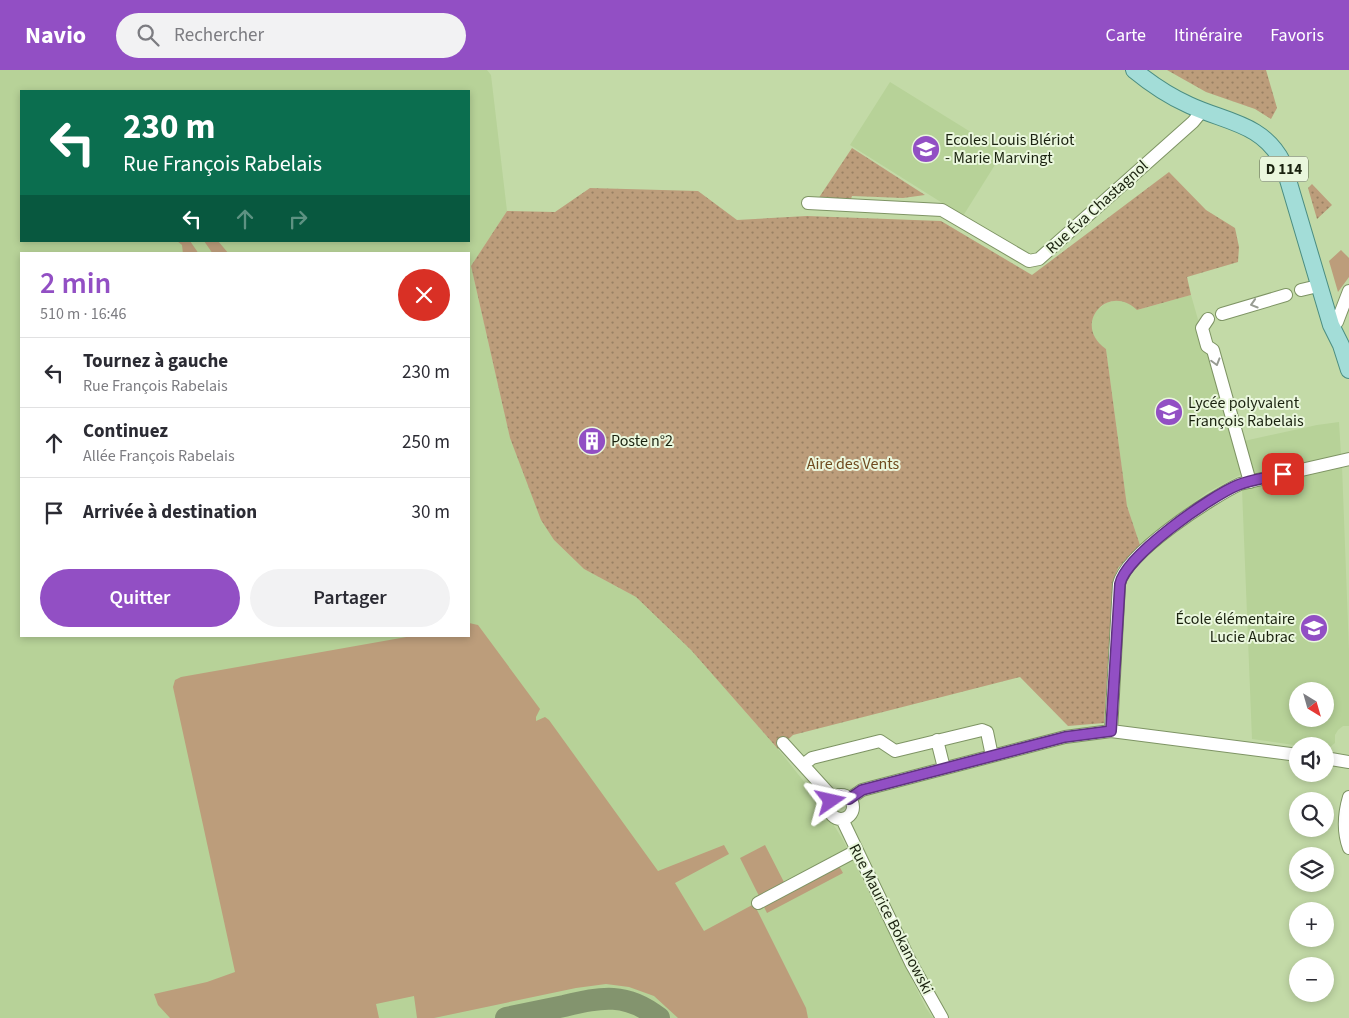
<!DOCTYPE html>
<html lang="fr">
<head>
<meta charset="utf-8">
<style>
	:root { --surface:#fff; --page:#f2f2f3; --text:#2b2b33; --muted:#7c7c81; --line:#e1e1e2; --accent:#924fc4 }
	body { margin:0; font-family:"Source Sans 3",sans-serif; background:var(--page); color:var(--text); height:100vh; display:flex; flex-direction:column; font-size:19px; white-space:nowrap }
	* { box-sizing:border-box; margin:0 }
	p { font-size:16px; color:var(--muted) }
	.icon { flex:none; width:28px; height:28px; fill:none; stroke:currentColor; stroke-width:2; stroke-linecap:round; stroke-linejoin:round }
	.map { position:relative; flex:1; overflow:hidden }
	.side { position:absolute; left:20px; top:182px; width:450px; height:385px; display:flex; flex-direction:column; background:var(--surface); border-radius:0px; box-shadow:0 2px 8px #0003 }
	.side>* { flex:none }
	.banner { position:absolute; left:20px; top:20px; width:450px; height:152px; border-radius:0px; box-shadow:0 2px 8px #0003; background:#0b6e4f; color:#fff; overflow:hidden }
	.needle { width:32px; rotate:143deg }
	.buttons { position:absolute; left:1289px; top:612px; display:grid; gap:10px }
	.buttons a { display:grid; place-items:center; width:45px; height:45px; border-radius:50%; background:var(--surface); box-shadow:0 2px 8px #0003; font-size:25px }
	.pin { position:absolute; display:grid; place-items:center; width:42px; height:42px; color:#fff; margin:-21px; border-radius:10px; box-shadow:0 2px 8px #0006 }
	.me { position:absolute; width:55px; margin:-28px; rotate:79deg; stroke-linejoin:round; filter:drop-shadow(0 0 4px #0008) }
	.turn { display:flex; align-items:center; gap:18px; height:105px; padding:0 20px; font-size:22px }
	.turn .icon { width:65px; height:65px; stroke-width:2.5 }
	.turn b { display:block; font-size:35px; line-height:42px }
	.lanes { display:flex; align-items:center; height:48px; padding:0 20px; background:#0003; justify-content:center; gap:25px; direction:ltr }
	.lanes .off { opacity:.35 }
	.round { display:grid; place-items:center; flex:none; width:52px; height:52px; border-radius:26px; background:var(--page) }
	.headline { display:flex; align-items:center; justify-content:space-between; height:85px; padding:0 20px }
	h1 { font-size:30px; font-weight:600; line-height:38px; color:var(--accent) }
	.primary-button { display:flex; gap:10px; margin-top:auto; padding:10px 20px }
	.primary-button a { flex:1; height:58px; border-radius:30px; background:var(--accent); color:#fff; font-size:20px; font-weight:600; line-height:58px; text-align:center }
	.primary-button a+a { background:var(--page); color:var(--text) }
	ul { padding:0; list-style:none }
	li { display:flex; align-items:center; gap:15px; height:70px; padding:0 20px; border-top:1px solid var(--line) }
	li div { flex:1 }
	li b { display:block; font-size:19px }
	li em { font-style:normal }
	header { display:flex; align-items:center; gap:30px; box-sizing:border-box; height:70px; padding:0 25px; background:var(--accent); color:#fff }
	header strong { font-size:24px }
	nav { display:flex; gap:28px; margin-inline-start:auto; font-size:18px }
	.search { width:350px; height:45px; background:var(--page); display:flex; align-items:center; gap:12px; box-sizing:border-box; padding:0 18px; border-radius:28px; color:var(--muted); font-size:19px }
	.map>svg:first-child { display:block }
	.built { fill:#b7d298; fill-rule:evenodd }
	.grass { fill:#bc9d7b }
	.park { fill:url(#park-dots) }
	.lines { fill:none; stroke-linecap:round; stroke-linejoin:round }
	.taxiway { stroke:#83946e; stroke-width:22 }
	.minor-casing { stroke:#7e9464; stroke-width:14 }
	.major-casing { stroke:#4b8d81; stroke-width:18 }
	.minor { stroke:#fff; stroke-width:12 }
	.major { stroke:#a3ddd8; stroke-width:16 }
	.oneway { stroke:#989c93 }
	.route-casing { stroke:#5f337f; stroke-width:12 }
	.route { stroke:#924fc4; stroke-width:9 }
	.labels { text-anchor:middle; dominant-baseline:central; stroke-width:4; stroke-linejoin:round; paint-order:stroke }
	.shield { fill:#eaf7dd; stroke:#58624d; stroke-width:1 }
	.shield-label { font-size:15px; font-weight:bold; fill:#1a220f }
	.poi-label { font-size:16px; fill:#1a220f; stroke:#eaf7dd; text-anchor:start }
	.street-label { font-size:16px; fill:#1a220f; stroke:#eaf7dd }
	.park-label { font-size:16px; fill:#6e4a1e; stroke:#eaf7dd }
</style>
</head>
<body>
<header>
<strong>Navio</strong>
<div class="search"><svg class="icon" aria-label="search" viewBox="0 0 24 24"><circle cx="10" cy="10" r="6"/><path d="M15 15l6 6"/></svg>Rechercher</div>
<nav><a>Carte</a><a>Itinéraire</a><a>Favoris</a></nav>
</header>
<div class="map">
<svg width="1349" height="948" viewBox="0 0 1349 948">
	<defs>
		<pattern id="park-dots" width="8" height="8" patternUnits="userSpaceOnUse" patternTransform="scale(1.25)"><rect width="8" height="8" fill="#bc9d7b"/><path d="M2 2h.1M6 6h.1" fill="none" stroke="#988063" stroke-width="1.8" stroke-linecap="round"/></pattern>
	</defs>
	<rect width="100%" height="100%" fill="#c3daa7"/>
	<path class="built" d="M0 0H487L491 5 507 141 471 196 510 368 554 470 584 499 636 527 691 580 778 679 817 728 843 770 926 938 933 948H0ZM21 21H469V171H21ZM21 184H469V566H21Z
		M890 12 1003 82 963 146 850 75Z
		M1191 225 1242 404 1208 422 1177 445 1140 475 1127 436 1106 279 1099 275 1093 265 1091 257 1092 249 1096 241 1106 233 1117 230 1124 231 1132 235 1137 240Z
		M1339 352 1341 385 1254 406 1244 371 1317 355Z
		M1342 396 1349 581V656H1343L1338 660 1335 665V673L1326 680H1325V676H1301L1252 669 1242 419ZM1298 621H1325V649H1298Z"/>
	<path class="grass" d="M177 171H190L199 184H183L182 175Z
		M204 171H218L229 184H213Z
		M1341 180 1349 188V207L1338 222 1329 191Z
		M469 553 478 555 540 639 536 647V651L545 647 549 650 658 801 724 775 729 784 675 813 704 861 754 834 806 938 808 948H678L654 926 629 917 606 914 576 918 434 948H417L414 926 376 934 379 948H170L158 935 154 924 207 912 235 902 173 617 175 610 181 607 412 566H469Z
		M765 775 786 816 760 828 740 788Z
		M838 794 843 803 767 843 763 835Z"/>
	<path class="park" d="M1167 0H1266L1277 38 1271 49 1255 39 1206 22Z
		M852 78 925 125 903 128 852 126 850 132 818 129Z
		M1169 102 1206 140 1235 158 1239 177 1238 192 1187 207 1191 225 1137 240C1108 212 1071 255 1106 279L1127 436 1140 475 1118 498 1113 511 1104 653 1068 656 1020 607 793 665 778 679 691 580 636 527 584 499 554 470 541 450 510 368 471 196 507 141 555 142 590 118 698 121 737 150 807 146 941 151 1032 205Z
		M1312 114 1332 135 1317 149 1308 118Z"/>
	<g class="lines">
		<path class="taxiway" d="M506 948C526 944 545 940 564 936 602 927 626 922 659 948"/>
		<defs>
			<path id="minor" d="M808 133 942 140 1029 191 1039 189 1193 52 1202 41
				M1301 220 1318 216
				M1222 244 1286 225
				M1208 249 1202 258 1207 276 1213 280 1250 412
				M1337 252 1349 221
				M1111 661 1119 514C1126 483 1212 427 1240 414L1349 389
				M937 670 944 698
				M783 673 833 728
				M1325 688 1349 692
				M803 695 812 688 880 671 895 681 982 660 987 662 992 686
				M829 737a12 12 0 1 1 24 0a12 12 0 1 1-24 0Z
				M1349 727C1344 744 1343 762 1349 778
				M849 729 862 720 992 686 1065 667 1111 661 1298 685
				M842 749 911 893 942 948
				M758 833 856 781"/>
			<path id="major" d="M1134 0C1151 14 1169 26 1189 35 1225 52 1263 53 1283 93L1331 255 1341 275 1349 300"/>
		</defs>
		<use href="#minor" class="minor-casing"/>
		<use href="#major" class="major-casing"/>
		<use href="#minor" class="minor"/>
		<use href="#major" class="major"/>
	</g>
	<defs><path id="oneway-chevron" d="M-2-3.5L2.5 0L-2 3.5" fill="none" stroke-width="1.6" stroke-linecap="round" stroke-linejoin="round" transform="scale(1.25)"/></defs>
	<g class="oneway">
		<use href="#oneway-chevron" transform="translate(1254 234) rotate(163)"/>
		<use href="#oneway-chevron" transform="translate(1216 292) rotate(74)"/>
	</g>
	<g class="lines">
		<defs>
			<path id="route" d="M831 731 839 726 849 729 862 720 1065 667 1111 661 1120 514C1125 486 1211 426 1238 415 1252 409 1269 408 1283 404"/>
		</defs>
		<use href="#route" class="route-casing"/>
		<use href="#route" class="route"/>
	</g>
	<defs>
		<symbol id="school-disc" viewBox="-11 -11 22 22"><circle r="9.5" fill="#924fc4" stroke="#eaf7dd"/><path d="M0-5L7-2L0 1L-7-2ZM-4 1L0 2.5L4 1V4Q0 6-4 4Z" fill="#fff"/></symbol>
		<symbol id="building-disc" viewBox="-11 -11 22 22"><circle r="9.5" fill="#924fc4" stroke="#eaf7dd"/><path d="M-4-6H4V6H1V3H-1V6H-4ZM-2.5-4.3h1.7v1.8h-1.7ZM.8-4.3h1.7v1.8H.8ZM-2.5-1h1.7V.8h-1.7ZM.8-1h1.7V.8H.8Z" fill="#fff"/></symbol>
	</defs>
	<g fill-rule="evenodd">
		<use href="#school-disc" x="910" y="63" width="32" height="32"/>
		<use href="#school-disc" x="1153" y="326" width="32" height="32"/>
		<use href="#building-disc" x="576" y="355" width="32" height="32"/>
		<use href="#school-disc" x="1298" y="542" width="32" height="32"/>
	</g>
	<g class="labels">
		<rect class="shield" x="1260" y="86.5" width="48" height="25" rx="4"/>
		<g class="shield-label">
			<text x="1284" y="99">D 114</text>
		</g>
		<g class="poi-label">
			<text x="945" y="70">Ecoles Louis Blériot<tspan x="945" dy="18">- Marie Marvingt</tspan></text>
			<text x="1188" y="333">Lycée polyvalent<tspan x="1188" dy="18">François Rabelais</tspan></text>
			<text x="611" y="371">Poste n°2</text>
			<text x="1295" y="549" text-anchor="end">École élémentaire<tspan x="1295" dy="18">Lucie Aubrac</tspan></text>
		</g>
		<g class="street-label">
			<text transform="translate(1097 137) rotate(-42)">Rue Éva Chastagnol</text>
			<text transform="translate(891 849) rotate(63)">Rue Maurice Bokanowski</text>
		</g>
		<g class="park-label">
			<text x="853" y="394">Aire des Vents</text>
		</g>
	</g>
</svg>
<div class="buttons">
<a><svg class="needle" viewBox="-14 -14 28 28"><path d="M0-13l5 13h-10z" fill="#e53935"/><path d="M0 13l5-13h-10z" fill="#7c7c81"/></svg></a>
<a><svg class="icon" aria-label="sound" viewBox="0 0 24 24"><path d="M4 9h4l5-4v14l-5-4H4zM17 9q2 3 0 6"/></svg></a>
<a><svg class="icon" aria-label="search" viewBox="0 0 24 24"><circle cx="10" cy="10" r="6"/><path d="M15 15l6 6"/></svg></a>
<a><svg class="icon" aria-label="layers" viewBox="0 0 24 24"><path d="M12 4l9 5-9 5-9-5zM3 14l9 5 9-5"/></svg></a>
<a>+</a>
<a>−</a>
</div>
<div class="pin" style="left:1283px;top:404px;background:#d93025"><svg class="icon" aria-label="arrive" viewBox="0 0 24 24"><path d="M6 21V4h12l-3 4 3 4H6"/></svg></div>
<svg class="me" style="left:831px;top:731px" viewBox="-20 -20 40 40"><path d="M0-17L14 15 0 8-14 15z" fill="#924fc4" stroke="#fff" stroke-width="4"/></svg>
<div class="banner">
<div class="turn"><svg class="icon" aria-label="left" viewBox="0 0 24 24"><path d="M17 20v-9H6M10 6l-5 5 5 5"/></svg><div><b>230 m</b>Rue François Rabelais</div></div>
<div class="lanes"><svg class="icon" aria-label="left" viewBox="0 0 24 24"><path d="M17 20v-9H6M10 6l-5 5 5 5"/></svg><svg class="icon off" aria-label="ahead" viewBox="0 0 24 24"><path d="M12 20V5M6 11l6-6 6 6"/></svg><svg class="icon off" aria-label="right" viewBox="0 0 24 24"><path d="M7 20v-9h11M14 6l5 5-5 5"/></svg></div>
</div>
<section class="side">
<div class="headline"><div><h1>2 min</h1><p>510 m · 16:46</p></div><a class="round" style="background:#d93025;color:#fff"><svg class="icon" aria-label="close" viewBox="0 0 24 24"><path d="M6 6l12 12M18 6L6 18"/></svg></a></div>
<ul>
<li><svg class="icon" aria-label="left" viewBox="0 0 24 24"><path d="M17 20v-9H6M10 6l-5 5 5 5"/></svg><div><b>Tournez à gauche</b><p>Rue François Rabelais</p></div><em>230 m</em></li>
<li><svg class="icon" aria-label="ahead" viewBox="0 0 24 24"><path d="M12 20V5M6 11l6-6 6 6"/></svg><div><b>Continuez</b><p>Allée François Rabelais</p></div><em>250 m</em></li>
<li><svg class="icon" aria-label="arrive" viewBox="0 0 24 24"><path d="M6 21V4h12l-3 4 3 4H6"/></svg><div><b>Arrivée à destination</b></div><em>30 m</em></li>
</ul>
<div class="primary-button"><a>Quitter</a><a>Partager</a></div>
</section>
</div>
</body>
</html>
